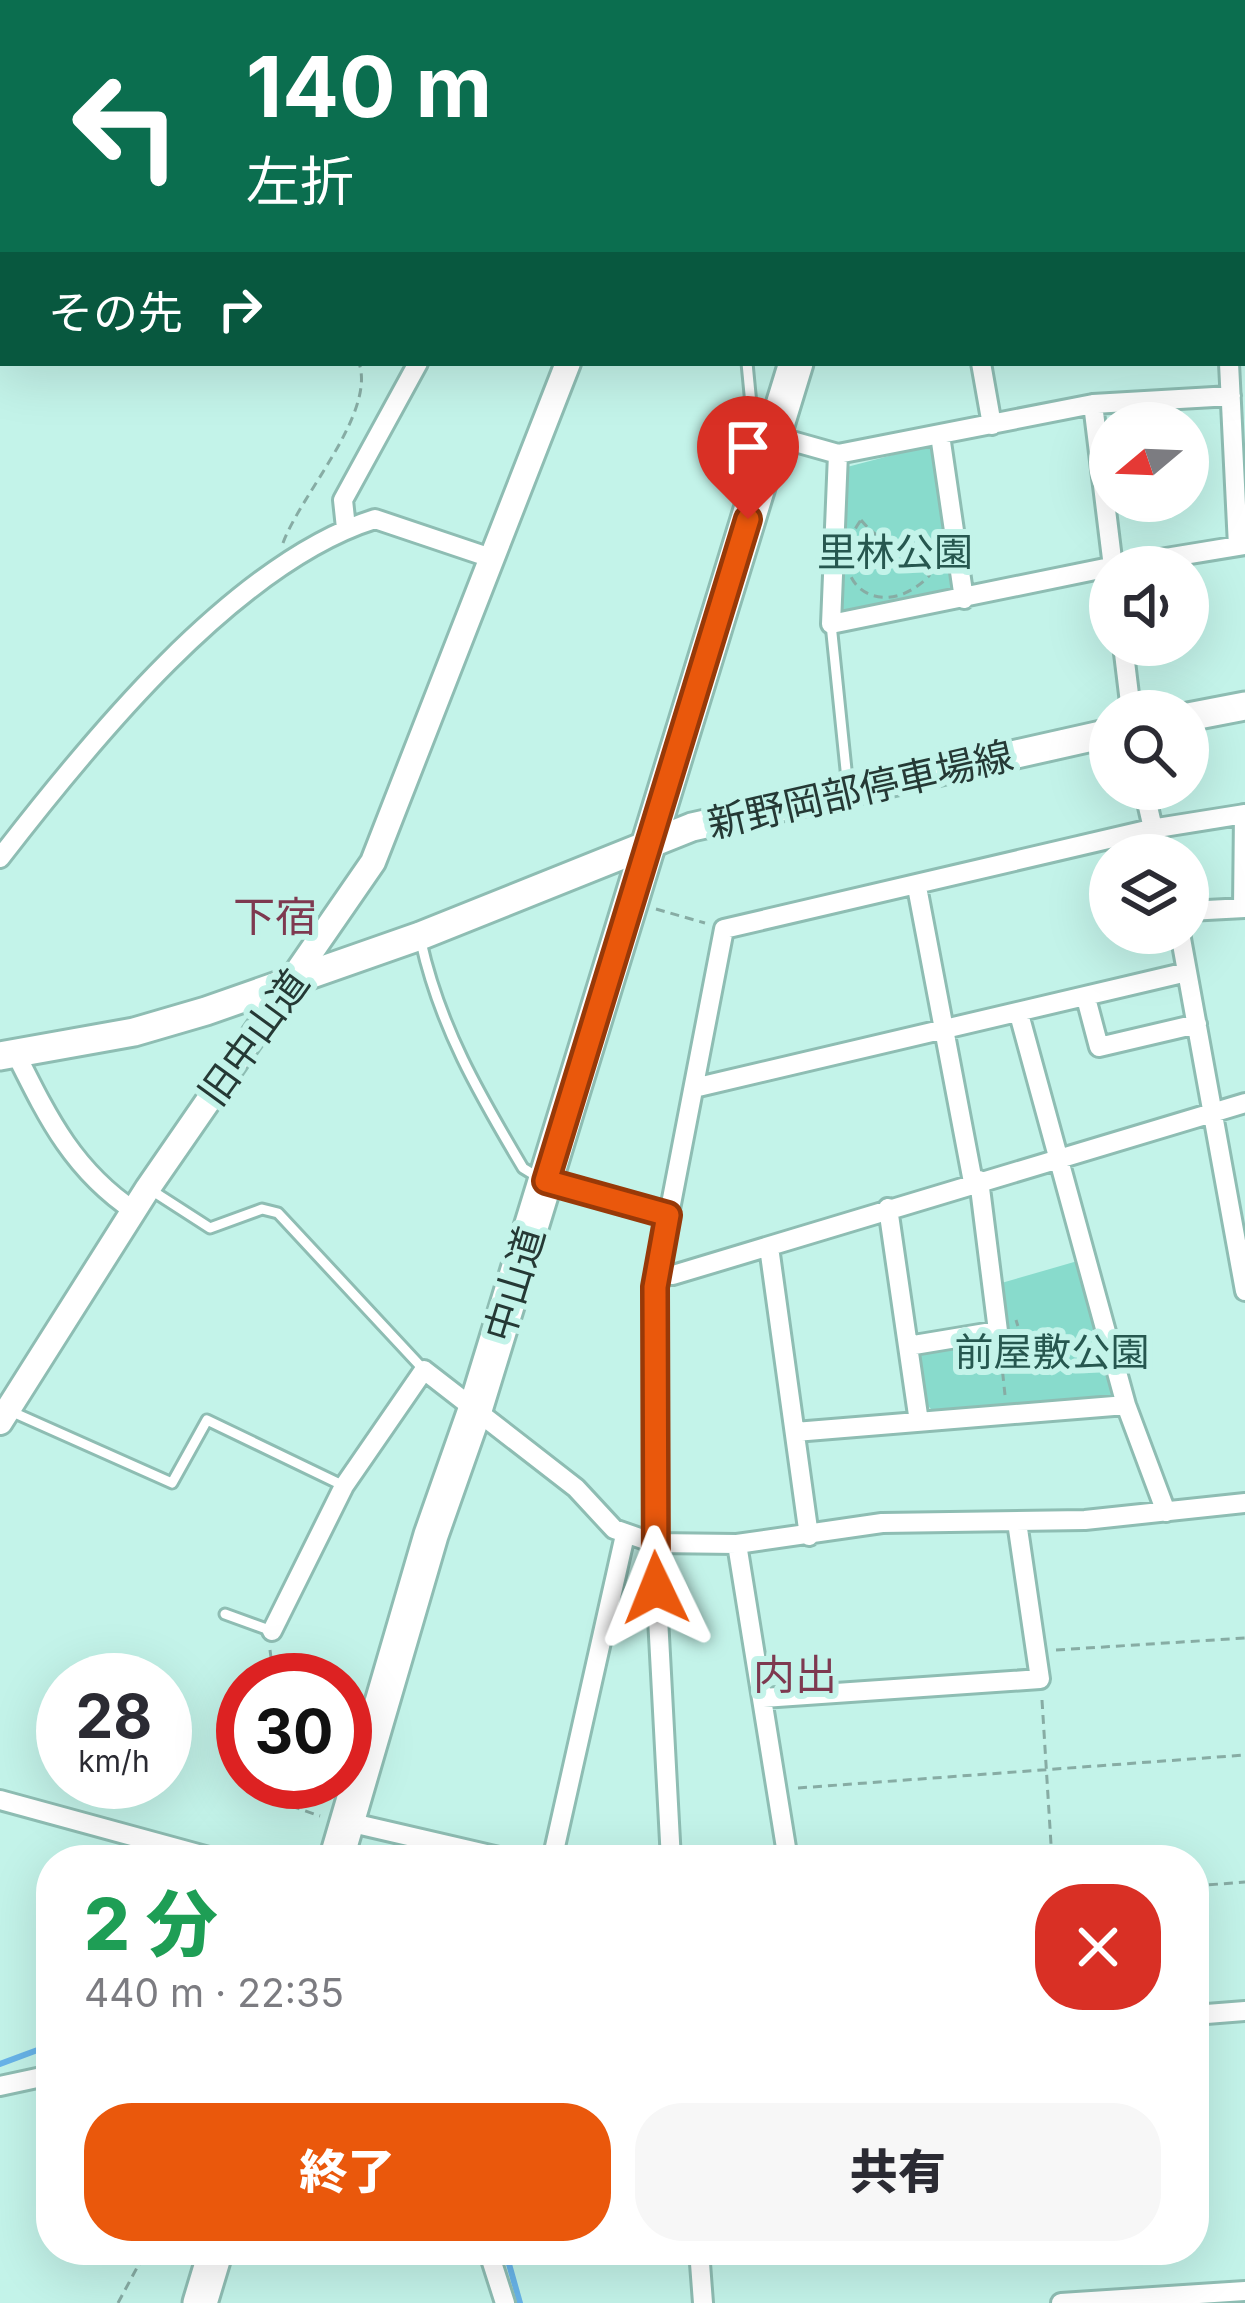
<!DOCTYPE html>
<html lang="ja">
<head>
<meta charset="utf-8">
<style>
	:root { --surface:#fff; --page:#f7f7f7; --text:#2b2b33; --muted:#7c7c81; --accent:#ea580c }
	body { margin:0; font-family:Inter,"Noto Sans JP",sans-serif; background:var(--page); color:var(--text); height:100vh; display:flex; flex-direction:column; font-size:45px; white-space:nowrap }
	* { box-sizing:border-box; margin:0 }
	p { font-size:39px; color:var(--muted) }
	.icon { flex:none; width:66px; height:66px; fill:none; stroke:currentColor; stroke-width:2; stroke-linecap:round; stroke-linejoin:round }
	.map { position:relative; flex:1; overflow:hidden }
	.side { position:absolute; left:36px; top:1845px; width:1173px; height:420px; display:flex; flex-direction:column; background:var(--surface); border-radius:48px; box-shadow:0 12px 48px #0002 }
	.side>* { flex:none }
	.top-card { position:absolute; left:0px; top:0px; width:1245px; height:366px; box-shadow:0 12px 48px #0002; background:#0b6e4f; color:#fff; overflow:hidden }
	.needle { width:78px; rotate:251deg }
	.fabs { position:absolute; left:1089px; top:402px; display:grid; gap:24px }
	.fabs a { display:grid; place-items:center; width:120px; height:120px; border-radius:50%; background:var(--surface); box-shadow:0 12px 48px #0002; font-size:60px }
	.speed { position:absolute; left:36px; top:1653px; display:flex; gap:24px; font-size:60px; font-weight:700; text-align:center }
	.speed>* { display:grid; place-content:center; width:156px; height:156px; border-radius:50%; background:var(--surface); box-shadow:0 12px 48px #0002; line-height:1 }
	.speed small { font-size:30px; font-weight:400 }
	.speed .limit { border:18px solid #d22; background:#fff; color:#111 }
	.pin { position:absolute; display:grid; place-items:center; width:102px; height:102px; color:#fff; margin:-123px -51px; border-radius:50% 50% 50% 0; rotate:-45deg; box-shadow:0 0 12px #0007 }
	.pin .icon { rotate:45deg }
	.me { position:absolute; width:132px; margin:-66px; rotate:358deg; stroke-linejoin:round; filter:drop-shadow(0 0 9px #0008) }
	.turn { display:flex; align-items:center; gap:42px; height:252px; padding:0 48px; font-size:54px }
	.turn .icon { width:156px; height:156px; stroke-width:2.5 }
	.turn b { display:block; font-size:84px; line-height:102px }
	.then { display:flex; align-items:center; height:114px; padding:0 48px; background:#0003; gap:24px; font-size:45px }
	.round { display:grid; place-items:center; flex:none; width:126px; height:126px; border-radius:48px; background:var(--page) }
	.head { display:flex; align-items:center; justify-content:space-between; height:204px; padding:0 48px }
	h1 { font-size:72px; font-weight:800; line-height:90px; color:#1e9e55 }
	.cta { display:flex; gap:24px; margin-top:auto; padding:24px 48px }
	.cta a { flex:1; height:138px; border-radius:48px; background:var(--accent); color:#fff; font-size:48px; font-weight:800; line-height:138px; text-align:center }
	.cta a+a { background:var(--page); color:var(--text) }
	.map>svg:first-child { display:block }
	.park { fill:#88dbcc }
	.lines { fill:none; stroke-linecap:round; stroke-linejoin:round }
	.stream { stroke:#68b4e9; stroke-width:6 }
	.service-casing { stroke:#8ebdb3; stroke-width:15 }
	.minor-casing { stroke:#8ebdb3; stroke-width:24 }
	.tertiary-casing { stroke:#8ebdb3; stroke-width:30 }
	.secondary-casing { stroke:#8ebdb3; stroke-width:33 }
	.trunk-casing { stroke:#8ebdb3; stroke-width:39 }
	.path { stroke:#87aca4; stroke-width:3; stroke-dasharray:9 6; stroke-linecap:butt }
	.service { stroke:#fff; stroke-width:9 }
	.minor { stroke:#fff; stroke-width:18 }
	.tertiary { stroke:#fff; stroke-width:24 }
	.secondary { stroke:#fff; stroke-width:27 }
	.trunk { stroke:#fff; stroke-width:33 }
	.route-casing { stroke:#983908; stroke-width:30 }
	.route { stroke:#ea580c; stroke-width:21 }
	.labels { text-anchor:middle; dominant-baseline:central; stroke-width:12; stroke-linejoin:round; paint-order:stroke }
	.park-label { font-size:39px; fill:#26574f; stroke:#c3f3e9 }
	.street-label { font-size:39px; fill:#253935; stroke:#c3f3e9 }
	.neighbourhood-label { font-size:42px; fill:#7e3950; stroke:#c3f3e9 }
</style>
</head>
<body>
<div class="map">
<svg width="1245" height="2303" viewBox="0 0 1245 2303">
	<rect width="100%" height="100%" fill="#c3f3e9"/>
	<path class="park" d="M927 446 935 453 954 591 839 616 847 467Z
		M1081 1260 1117 1394 1113 1399 932 1410 924 1402 918 1349 1004 1335 998 1284Z"/>
	<g class="lines">
		<path class="stream" d="M0 2064 51 2045
			M505 2250 520 2303"/>
		<defs>
			<path id="service" d="M747 363 753 425 769 433
				M831 624 848 789
				M421 942C440 1027 479 1094 523 1168L541 1179
				M148 1188 210 1228 262 1209 278 1213 424 1370
				M8 1410 172 1483 207 1420 342 1485
				M225 1614 272 1631"/>
			<path id="minor" d="M551 3V0
				M1017 3V0
				M1122 3V0
				M1236 3 1237 0
				M1242 142H1245
				M981 363 992 425
				M1229 363 1238 546
				M1093 404 1113 567
				M940 435 964 599
				M774 436 838 454 1093 404 1231 396
				M838 454 831 624 1110 567
				M346 528 343 500 418 363
				M1111 567 1245 545
				M1123 645 1131 711
				M1144 789 1159 855
				M0 858C88 744 234 563 375 519L488 557
				M917 887 973 1182
				M1243 908 1244 814
				M1188 911 1245 908
				M1180 933 1245 1291
				M1086 998 1099 1047 1197 1024
				M1019 1014 1126 1405 1166 1512
				M16 1054C48 1118 73 1170 134 1211
				M694 1088 1187 972
				M546 1181 668 1215
				M888 1208 919 1422
				M769 1247 809 1536
				M658 1273 673 1275 1245 1103
				M908 1346 998 1331 979 1180
				M795 1432 1126 1405
				M737 1544 788 1860
				M272 1631 344 1486 424 1370 576 1488 614 1529 654 1543 737 1544 882 1523 1085 1520 1245 1503
				M763 1698 1040 1679 1017 1522
				M0 1800 220 1860
				M348 1822 512 1860
				M552 1860 625 1535
				M671 1860 654 1543 655 1287 724 929 1151 829 1245 814
				M1194 2015 1245 2011
				M0 2086 51 2075
				M488 2250 505 2303
				M699 2250 703 2303
				M1061 2303 1245 2291"/>
			<path id="tertiary" d="M762 3 764 0
				M1242 263H1245
				M0 1422 148 1188 373 862 568 363"/>
			<path id="secondary" d="M1188 717 1245 706
				M0 1056 134 1032 206 1011 420 936 692 827 1110 733"/>
			<path id="trunk" d="M910 3 911 0
				M336 1860 431 1535 475 1410 796 363
				M200 2303 216 2250"/>
		</defs>
		<use href="#service" class="service-casing"/>
		<use href="#minor" class="minor-casing"/>
		<use href="#tertiary" class="tertiary-casing"/>
		<use href="#secondary" class="secondary-casing"/>
		<use href="#trunk" class="trunk-casing"/>
		<path class="path" d="M192 3V0
			M0 250H3
			M861 520C881 544 899 549 929 540V576C879 627 819 578 861 520Z
			M283 543C301 494 376 413 359 363
			M656 909 705 923
			M983 1352 1001 1357 1015 1350 1021 1336 1016 1320
			M1001 1357 1005 1395
			M270 1650 274 1680
			M1056 1650 1245 1638
			M1042 1700 1052 1860
			M265 1782 262 1796 320 1816
			M798 1788 1245 1755
			M1194 1886 1245 1882
			M118 2303 139 2264 180 2250"/>
		<use href="#service" class="service"/>
		<use href="#minor" class="minor"/>
		<use href="#tertiary" class="tertiary"/>
		<use href="#secondary" class="secondary"/>
		<use href="#trunk" class="trunk"/>
	</g>
	<g class="lines">
		<defs>
			<path id="route" d="M656 1588 655 1287 668 1215 546 1181 748 519"/>
		</defs>
		<use href="#route" class="route-casing"/>
		<use href="#route" class="route"/>
	</g>
	<g class="labels">
		<g class="park-label">
			<text x="895" y="551">里林公園</text>
			<text x="1052" y="1351">前屋敷公園</text>
		</g>
		<g class="street-label">
			<text transform="translate(860 789) rotate(-13)">新野岡部停車場線</text>
			<text transform="translate(253 1037) rotate(-54)">旧中山道</text>
			<text transform="translate(514 1284) rotate(-73)">中山道</text>
		</g>
		<g class="neighbourhood-label">
			<text x="275" y="916">下宿</text>
			<text x="795" y="1674">内出</text>
		</g>
	</g>
</svg>
<div class="fabs">
<a><svg class="needle" viewBox="-14 -14 28 28"><path d="M0-13l5 13h-10z" fill="#e53935"/><path d="M0 13l5-13h-10z" fill="#7c7c81"/></svg></a>
<a><svg class="icon" aria-label="sound" viewBox="0 0 24 24"><path d="M4 9h4l5-4v14l-5-4H4zM17 9q2 3 0 6"/></svg></a>
<a><svg class="icon" aria-label="search" viewBox="0 0 24 24"><circle cx="10" cy="10" r="6"/><path d="M15 15l6 6"/></svg></a>
<a><svg class="icon" aria-label="layers" viewBox="0 0 24 24"><path d="M12 4l9 5-9 5-9-5zM3 14l9 5 9-5"/></svg></a>
</div>
<div class="speed"><div>28<small>km/h</small></div><div class="limit">30</div></div>
<div class="pin" style="left:748px;top:519px;background:#d93025"><svg class="icon" aria-label="arrive" viewBox="0 0 24 24"><path d="M6 21V4h12l-3 4 3 4H6"/></svg></div>
<svg class="me" style="left:656px;top:1588px" viewBox="-20 -20 40 40"><path d="M0-17L14 15 0 8-14 15z" fill="#ea580c" stroke="#fff" stroke-width="4"/></svg>
<div class="top-card">
<div class="turn"><svg class="icon" aria-label="left" viewBox="0 0 24 24"><path d="M17 20v-9H6M10 6l-5 5 5 5"/></svg><div><b>140 m</b>左折</div></div>
<div class="then">その先<svg class="icon" aria-label="right" viewBox="0 0 24 24"><path d="M7 20v-9h11M14 6l5 5-5 5"/></svg></div>
</div>
<section class="side">
<div class="head"><div><h1>2 分</h1><p>440 m · 22:35</p></div><a class="round" style="background:#d93025;color:#fff"><svg class="icon" aria-label="close" viewBox="0 0 24 24"><path d="M6 6l12 12M18 6L6 18"/></svg></a></div>
<div class="cta"><a>終了</a><a>共有</a></div>
</section>
</div>
</body>
</html>
